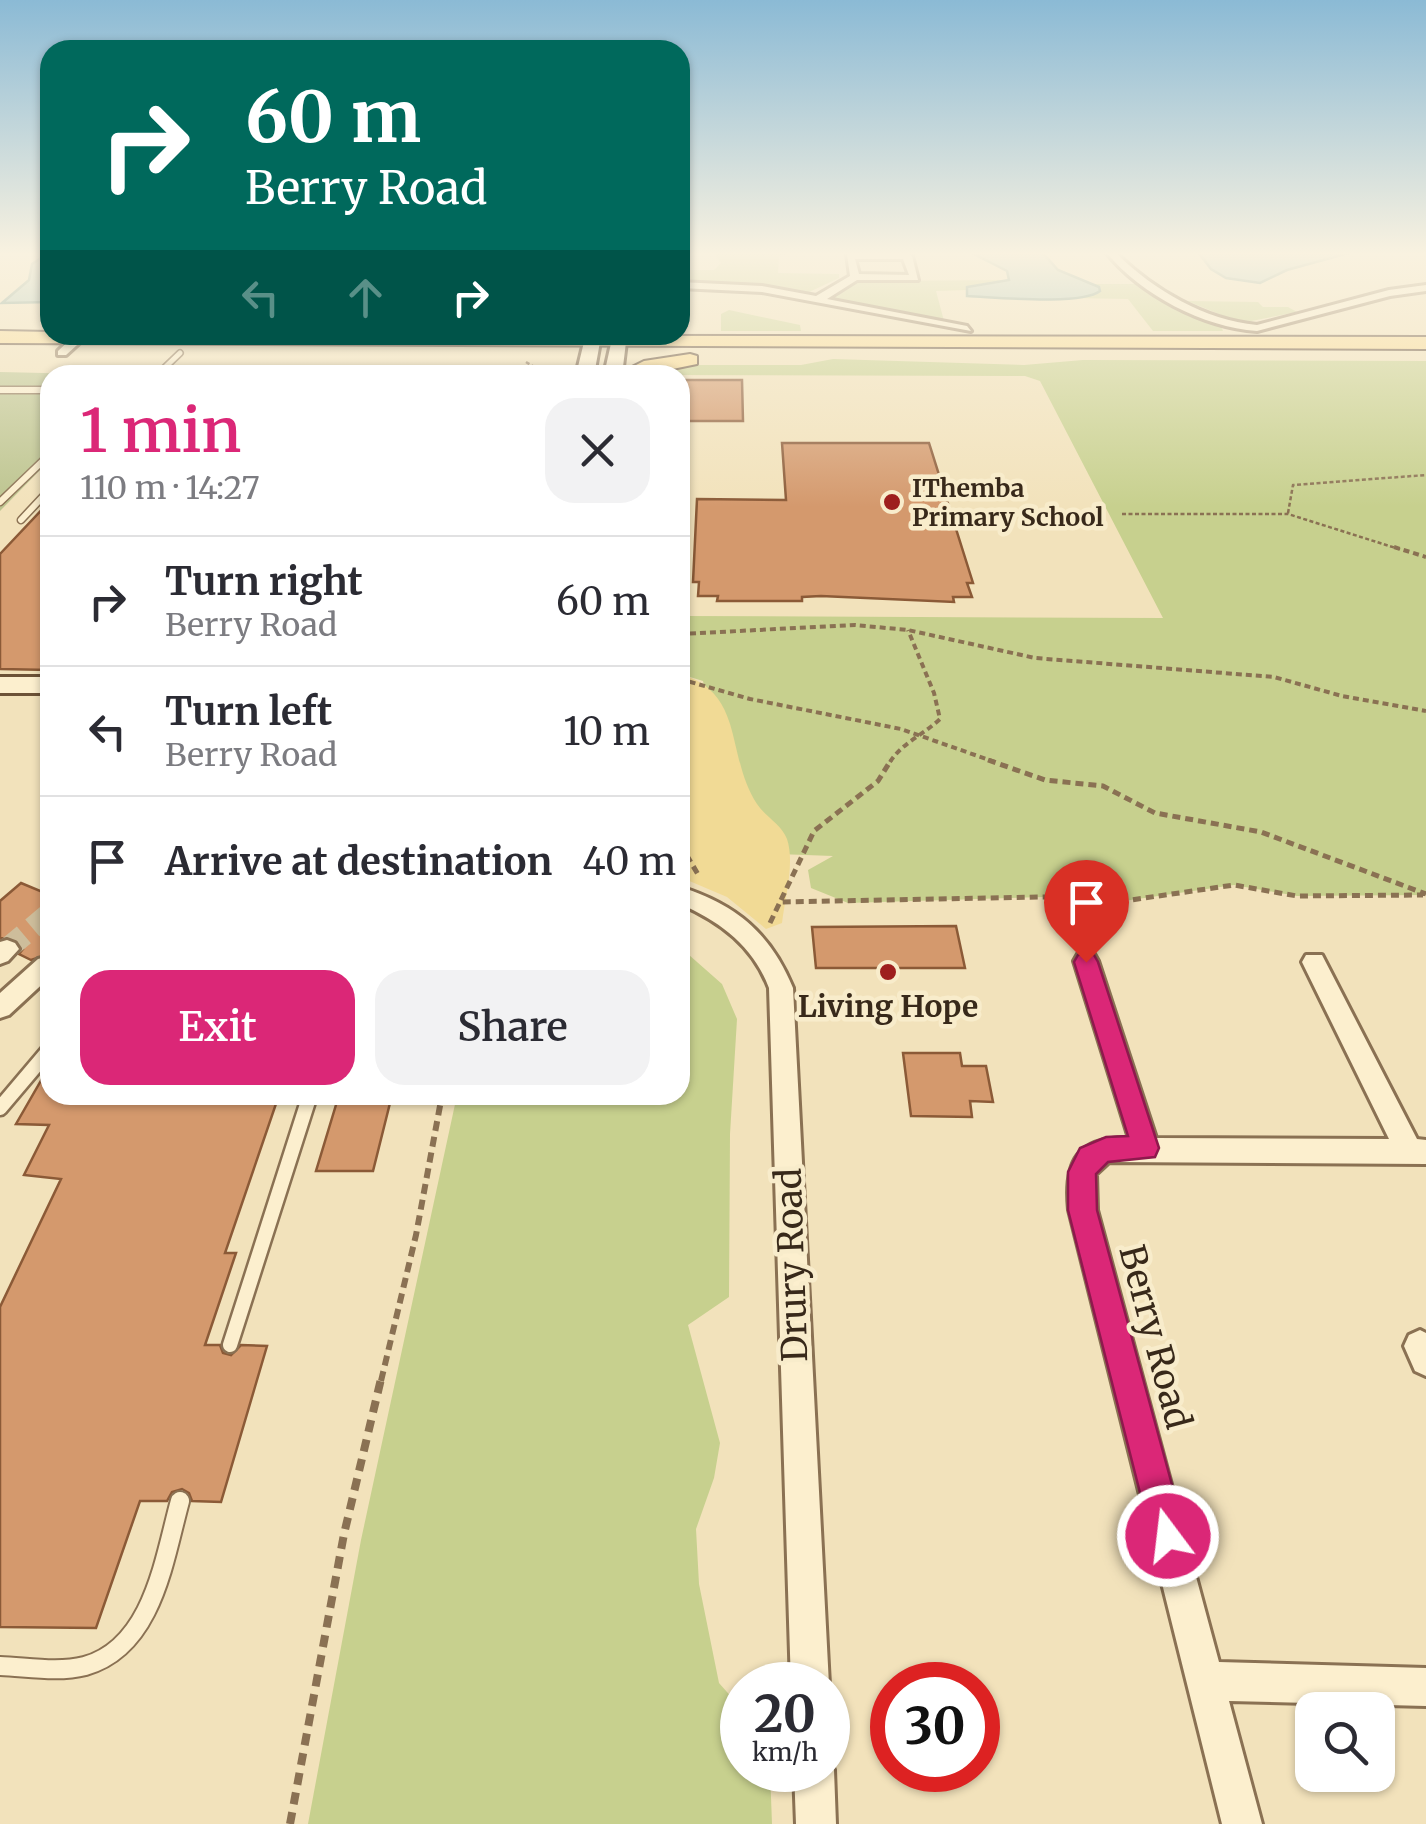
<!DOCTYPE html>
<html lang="en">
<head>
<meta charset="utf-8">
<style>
	:root { --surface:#fff; --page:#f2f2f3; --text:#2b2b33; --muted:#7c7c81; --line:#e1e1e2; --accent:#db2777 }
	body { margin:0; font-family:Merriweather,serif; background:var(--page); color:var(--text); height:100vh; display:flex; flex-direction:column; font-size:38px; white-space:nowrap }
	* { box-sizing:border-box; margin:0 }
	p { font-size:32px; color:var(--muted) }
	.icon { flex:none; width:55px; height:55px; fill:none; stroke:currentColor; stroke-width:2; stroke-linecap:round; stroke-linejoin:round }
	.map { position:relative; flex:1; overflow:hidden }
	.drawer { position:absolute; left:40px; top:365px; width:650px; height:740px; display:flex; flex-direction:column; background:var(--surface); border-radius:30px; box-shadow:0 2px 8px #0004 }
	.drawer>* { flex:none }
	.guide { position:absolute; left:40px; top:40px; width:650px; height:305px; border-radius:30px; box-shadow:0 2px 8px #0004; background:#00695c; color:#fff; overflow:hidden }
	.tools { position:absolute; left:1295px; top:1692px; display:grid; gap:20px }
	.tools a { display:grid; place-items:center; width:100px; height:100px; border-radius:20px; background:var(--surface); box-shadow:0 2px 8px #0004; font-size:50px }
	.speed { position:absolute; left:720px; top:1662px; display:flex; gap:20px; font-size:50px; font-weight:700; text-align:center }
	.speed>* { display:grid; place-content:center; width:130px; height:130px; border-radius:50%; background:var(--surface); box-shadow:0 2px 8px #0004; line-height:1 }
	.speed small { font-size:25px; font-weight:400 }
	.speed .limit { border:15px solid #d22; background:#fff; color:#111 }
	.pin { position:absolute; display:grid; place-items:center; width:85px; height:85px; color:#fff; margin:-102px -42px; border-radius:50% 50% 50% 0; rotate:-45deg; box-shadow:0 0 10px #0007 }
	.pin .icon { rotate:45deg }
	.me { position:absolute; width:110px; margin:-55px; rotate:345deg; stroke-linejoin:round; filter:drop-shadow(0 0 8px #0008) }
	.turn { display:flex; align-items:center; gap:35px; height:210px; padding:0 40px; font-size:45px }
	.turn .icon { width:130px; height:130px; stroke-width:2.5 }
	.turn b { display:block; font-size:70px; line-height:85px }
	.lanes { display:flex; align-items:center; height:95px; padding:0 40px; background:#0003; justify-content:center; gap:50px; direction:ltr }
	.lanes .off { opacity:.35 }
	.round { display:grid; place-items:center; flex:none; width:105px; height:105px; border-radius:30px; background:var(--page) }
	.headline { display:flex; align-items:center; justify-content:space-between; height:170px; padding:0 40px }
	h1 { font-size:60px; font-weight:600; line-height:75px; color:var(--accent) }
	.cta { display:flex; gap:20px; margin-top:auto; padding:20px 40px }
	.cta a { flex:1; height:115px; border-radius:30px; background:var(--accent); color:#fff; font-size:40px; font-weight:600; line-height:115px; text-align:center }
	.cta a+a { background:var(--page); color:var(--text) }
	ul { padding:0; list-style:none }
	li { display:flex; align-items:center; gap:30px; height:130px; padding:0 40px; border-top:2px solid var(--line) }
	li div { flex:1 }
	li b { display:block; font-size:38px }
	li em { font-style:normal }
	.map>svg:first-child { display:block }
	.green { fill:#c7d08e }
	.sand { fill:#f1da95 }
	.cemetery { fill:#bcc48f }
	.water { fill:#a0c2b8; stroke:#679086; stroke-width:2.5 }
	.building { fill:#d4996d; stroke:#8b5a37; stroke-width:2.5 }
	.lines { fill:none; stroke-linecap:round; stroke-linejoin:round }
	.street-tunnel { stroke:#cdbd9b; stroke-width:22; stroke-dasharray:22 11; stroke-linecap:butt }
	.lane-far4-casing { stroke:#8a7153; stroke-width:8 }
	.lane-far3-casing { stroke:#8a7153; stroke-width:9 }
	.lane-far2-casing { stroke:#8a7153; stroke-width:12 }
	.lane-far1-casing { stroke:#8a7153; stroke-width:19 }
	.lane-casing { stroke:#8a7153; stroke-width:22 }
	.street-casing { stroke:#8a7153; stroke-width:6 }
	.secondary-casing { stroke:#6c5237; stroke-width:6 }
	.primary-casing { stroke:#573f29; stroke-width:4 }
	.path-far4 { stroke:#8a7153; stroke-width:2.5; stroke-dasharray:4 2.5; stroke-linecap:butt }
	.path-far3 { stroke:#8a7153; stroke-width:4; stroke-dasharray:6 4; stroke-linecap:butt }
	.path-far2 { stroke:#8a7153; stroke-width:5; stroke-dasharray:8 5; stroke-linecap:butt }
	.path-far1 { stroke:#8a7153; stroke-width:6; stroke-dasharray:10 6; stroke-linecap:butt }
	.path { stroke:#8a7153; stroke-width:8; stroke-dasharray:12 8; stroke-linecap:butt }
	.lane-far4 { stroke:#fcefce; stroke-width:5 }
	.lane-far3 { stroke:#fcefce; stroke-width:6 }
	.lane-far2 { stroke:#fcefce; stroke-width:9 }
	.lane-far1 { stroke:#fcefce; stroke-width:14 }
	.lane { stroke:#fcefce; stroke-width:18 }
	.street { fill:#fcefce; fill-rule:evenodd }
	.secondary { fill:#fcefce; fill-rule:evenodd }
	.primary { fill:#fada8e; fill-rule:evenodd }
	.route { fill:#db2777; stroke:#8e194d; stroke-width:2.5 }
	.poi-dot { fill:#9e1f1e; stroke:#f8eccb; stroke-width:4 }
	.labels { text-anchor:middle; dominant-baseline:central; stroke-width:9; stroke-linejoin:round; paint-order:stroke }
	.far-poi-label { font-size:25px; font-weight:bold; fill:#38291a; stroke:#f8eccb; text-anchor:start }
	.poi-label { font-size:30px; font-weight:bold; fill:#38291a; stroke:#f8eccb }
	.near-street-label { font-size:35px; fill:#38291a; stroke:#f8eccb }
</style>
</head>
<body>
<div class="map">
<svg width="1426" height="1824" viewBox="0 0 1426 1824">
	<rect width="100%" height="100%" fill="#f2e2bb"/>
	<path class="green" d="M713 252H796L779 256 778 273 839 274V278L807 293 734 283 680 282V270H714L721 263Z
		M970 252H1042L1058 270 1092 284H1142L1220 324 1223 331H1153L1128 299 967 296V290L936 291 944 321 842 302 831 296 860 281 1009 280 1007 271Z
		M1187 301 1258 302 1263 307H1288L1297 312 1241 323Z
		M729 310 800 325 801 331H721V314Z
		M833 359 1024 365 1083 360 1426 361V895L1297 896 1234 885 1103 904 1044 897 848 903 811 888 808 870 833 856 778 854 737 827 703 681 680 674V616L1163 618 1040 381 1025 376 660 375 658 369 684 365H801Z
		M680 947 722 984 737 1019 730 1134 729 1297 688 1325 720 1443 714 1478 696 1529 699 1584 719 1683 742 1709V1770H770L772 1824H308L361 1540 457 1095H680Z"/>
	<path class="sand" d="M680 674C746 693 725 755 757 804 765 816 782 825 787 839 795 863 785 898 782 923L766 929 727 897 680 877Z"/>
	<path class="cemetery" d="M0 372 131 375H50V460L0 511Z"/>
	<path class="water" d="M50 252V302L2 303 29 280 32 264Z
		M970 252H1042L1058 270 1099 287 1100 291C1080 306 995 297 967 296V287L1009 280 1007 271Z
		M1198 252H1347L1349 253 1287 270 1260 283 1226 278 1211 269Z"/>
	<path class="building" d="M686 380H742L743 421H680V381Z
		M782 443H929L973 583H967L972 597H953L954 602 821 596 802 597V601H717L718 596H698L699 582H693L697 499 786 500Z
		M50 501V670L0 669V554Z
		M21 883 50 895V954L31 960 19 954 23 949 16 940 0 938V901Z
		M956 926 965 968H816L812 927Z
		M903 1053H960L962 1066H986L993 1102 970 1101 972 1117 911 1116Z
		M50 1065V1095H279L225 1253H236L205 1345H220L223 1353 231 1355 241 1345 267 1346 221 1502 192 1501 189 1493 182 1489 172 1492 167 1501H140L96 1628 0 1627V1307L61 1179 24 1175 49 1125 16 1124Z
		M339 1095H392L373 1171H316Z"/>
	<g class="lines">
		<path class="street-tunnel" d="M7 949 50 913"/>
		<defs>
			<path id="lane-far4" d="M157 375 180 353"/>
			<path id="lane-far3" d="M0 390H50
				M0 502 50 454
				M21 520 50 489"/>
			<path id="lane-far2" d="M46 723 50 717"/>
			<path id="lane-far1" d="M0 1108 50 1049
				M230 1345 310 1095"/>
			<path id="lane" d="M0 1666C27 1667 58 1673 85 1666 153 1647 164 1559 180 1501"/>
			<path id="street" d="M1106 252H1115C1152 289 1204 320 1257 325L1389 290 1426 285V291L1390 296 1257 331C1202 327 1140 294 1106 252Z
				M907 253 912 256 918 280H857L827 299 967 326 971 331 762 292 680 288V282L762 286 816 296 850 276 847 254ZM855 259H903L909 275 859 274Z
				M75 335H88L66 355H58V351Z
				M680 887C736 904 771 934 793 988L829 1685 828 1689V1685H791L769 988C753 946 721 922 680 904Z
				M7 940 15 943 19 949 8 961 0 964V942Z
				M1086 952 1094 954 1098 961 1156 1138 1389 1139 1302 962 1306 955H1322L1417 1139 1426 1140V1164L1109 1162 1096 1174 1097 1210 1219 1662 1426 1668V1706L1229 1701 1262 1824H1222L1069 1210C1064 1161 1077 1137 1129 1138L1074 961 1078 954Z
				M46 957 50 958V977L9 1015 0 1018V993L38 959Z
				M1420 1330 1426 1333V1376L1415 1371 1404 1346 1409 1335Z
				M828 1756 834 1770 836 1824H796L794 1770H828Z"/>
			<path id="secondary" d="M592 337 600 342 594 375H576L584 342Z
				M612 339 626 342 622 375H604Z
				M0 677H50V693H0Z"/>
			<path id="primary" d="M0 331 50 332V335L1426 337V349L0 343Z
				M690 354 697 356V364L643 375H616L644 361Z"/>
		</defs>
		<use href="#lane-far4" class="lane-far4-casing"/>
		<use href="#lane-far3" class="lane-far3-casing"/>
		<use href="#lane-far2" class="lane-far2-casing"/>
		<use href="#lane-far1" class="lane-far1-casing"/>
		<use href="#lane" class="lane-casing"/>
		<use href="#street" class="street-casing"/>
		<use href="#secondary" class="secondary-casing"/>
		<use href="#primary" class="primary-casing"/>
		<path class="path-far4" d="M526 362 547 375
			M1288 513 1293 485 1426 475
			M1122 514H1288L1402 550"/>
		<path class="path-far3" d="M1394 547 1426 557
			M680 634 855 625 908 630 1035 658 1274 677 1342 696 1426 711
			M680 679 750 699 901 729 995 762
			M890 762C902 743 923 735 940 719L934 693 908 630"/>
		<path class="path-far2" d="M988 760 1045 780 1103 786 1155 813 1261 832 1426 894
			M680 844 699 876
			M781 900 814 831 878 781 891 760
			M770 923 780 902 1044 897 1103 904 1234 885 1297 896 1423 895"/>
		<path class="path-far1" d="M381 1381 416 1235 442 1095"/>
		<path class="path" d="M290 1824 344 1534 381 1379"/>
		<use href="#lane-far4" class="lane-far4"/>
		<use href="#lane-far3" class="lane-far3"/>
		<use href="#lane-far2" class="lane-far2"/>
		<use href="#lane-far1" class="lane-far1"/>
		<use href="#lane" class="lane"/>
		<use href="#street" class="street"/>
		<use href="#secondary" class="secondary"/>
		<use href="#primary" class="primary"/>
	</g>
	<linearGradient id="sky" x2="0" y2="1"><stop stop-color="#8bbad5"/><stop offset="0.5" stop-color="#f9f2e0"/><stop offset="1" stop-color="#f9f2e0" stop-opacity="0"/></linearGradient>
	<rect width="1426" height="507" fill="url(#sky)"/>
	<path class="route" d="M1086 952 1094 955 1098 962 1159 1148 1155 1157 1108 1162 1096 1174 1097 1210 1186 1536 1181 1549 1168 1554 1156 1549 1151 1536 1068 1210V1172L1080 1148 1106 1137 1128 1136 1074 962 1078 955Z"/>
	<g class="poi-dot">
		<circle cx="892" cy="502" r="10"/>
		<circle cx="888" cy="972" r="10"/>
	</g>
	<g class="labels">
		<g class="far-poi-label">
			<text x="912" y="488">IThemba<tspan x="912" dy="29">Primary School</tspan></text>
		</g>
		<g class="poi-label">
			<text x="888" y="1006">Living Hope</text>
		</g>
		<g class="near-street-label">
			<text transform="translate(792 1265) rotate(-92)">Drury Road</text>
			<text transform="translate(1155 1337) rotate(75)">Berry Road</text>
		</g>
	</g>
</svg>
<div class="tools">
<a><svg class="icon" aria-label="search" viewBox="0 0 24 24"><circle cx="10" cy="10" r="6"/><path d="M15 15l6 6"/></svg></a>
</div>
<div class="speed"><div>20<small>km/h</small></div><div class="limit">30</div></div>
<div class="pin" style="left:1086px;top:962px;background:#d93025"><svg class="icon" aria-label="arrive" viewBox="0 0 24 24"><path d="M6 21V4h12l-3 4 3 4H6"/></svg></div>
<svg class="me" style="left:1168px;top:1536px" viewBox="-20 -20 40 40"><circle r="17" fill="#db2777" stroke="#fff" stroke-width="3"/><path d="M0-11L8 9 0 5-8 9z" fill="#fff"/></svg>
<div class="guide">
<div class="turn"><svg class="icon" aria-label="right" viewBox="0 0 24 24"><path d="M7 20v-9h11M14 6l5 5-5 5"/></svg><div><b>60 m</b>Berry Road</div></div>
<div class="lanes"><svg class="icon off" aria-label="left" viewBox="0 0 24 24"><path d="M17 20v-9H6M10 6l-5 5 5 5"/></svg><svg class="icon off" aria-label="ahead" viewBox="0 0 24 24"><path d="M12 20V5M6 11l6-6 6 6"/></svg><svg class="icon" aria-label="right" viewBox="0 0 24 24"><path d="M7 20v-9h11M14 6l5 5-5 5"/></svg></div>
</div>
<section class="drawer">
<div class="headline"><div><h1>1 min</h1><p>110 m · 14:27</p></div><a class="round"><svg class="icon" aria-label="close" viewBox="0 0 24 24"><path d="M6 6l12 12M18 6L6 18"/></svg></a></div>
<ul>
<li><svg class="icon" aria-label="right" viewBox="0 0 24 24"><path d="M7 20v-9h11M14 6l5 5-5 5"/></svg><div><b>Turn right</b><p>Berry Road</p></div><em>60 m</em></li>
<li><svg class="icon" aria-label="left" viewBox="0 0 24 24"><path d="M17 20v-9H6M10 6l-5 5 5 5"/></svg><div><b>Turn left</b><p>Berry Road</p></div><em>10 m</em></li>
<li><svg class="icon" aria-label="arrive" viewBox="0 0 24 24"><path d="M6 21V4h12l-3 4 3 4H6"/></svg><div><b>Arrive at destination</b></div><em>40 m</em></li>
</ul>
<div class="cta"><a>Exit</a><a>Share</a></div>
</section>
</div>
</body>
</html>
